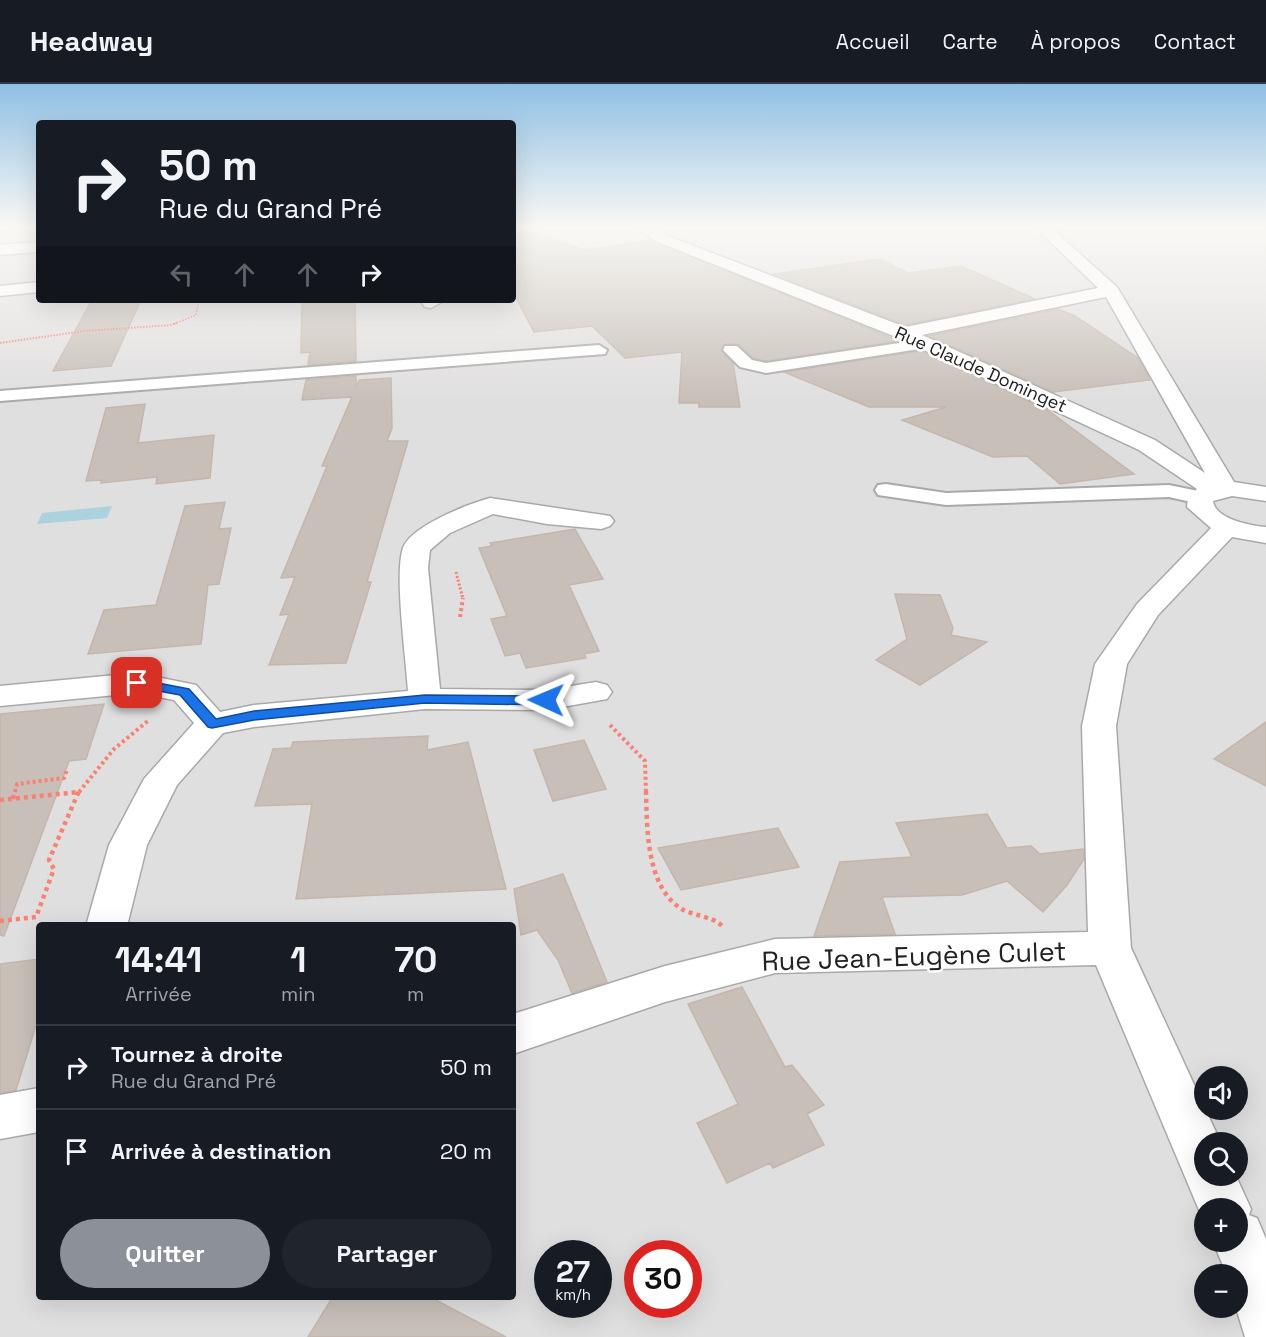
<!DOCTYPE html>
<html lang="fr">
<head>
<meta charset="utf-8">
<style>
	:root { --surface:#171b24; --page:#20242c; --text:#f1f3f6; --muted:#9ea1a6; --line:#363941; --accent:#8c9099 }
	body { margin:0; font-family:"Space Grotesk",sans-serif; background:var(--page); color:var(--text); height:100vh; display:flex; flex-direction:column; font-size:22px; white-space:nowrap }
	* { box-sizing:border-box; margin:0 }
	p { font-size:20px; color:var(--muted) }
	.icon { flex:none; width:33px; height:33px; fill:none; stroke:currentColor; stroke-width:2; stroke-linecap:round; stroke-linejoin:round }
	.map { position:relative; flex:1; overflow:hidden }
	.panel { position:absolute; left:36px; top:838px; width:480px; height:378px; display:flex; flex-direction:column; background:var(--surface); border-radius:6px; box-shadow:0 6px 24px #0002 }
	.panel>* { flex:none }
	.hud { position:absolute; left:36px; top:36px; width:480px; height:183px; border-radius:6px; box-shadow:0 6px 24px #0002; background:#171b24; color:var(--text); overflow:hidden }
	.buttons { position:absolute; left:1194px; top:982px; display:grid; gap:12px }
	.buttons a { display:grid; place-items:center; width:54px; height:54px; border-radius:50%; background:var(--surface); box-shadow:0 6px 24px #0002; font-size:30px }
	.speed { position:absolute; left:534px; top:1156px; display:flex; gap:12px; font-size:30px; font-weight:700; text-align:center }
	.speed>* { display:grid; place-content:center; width:78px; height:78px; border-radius:50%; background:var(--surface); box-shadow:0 6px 24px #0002; line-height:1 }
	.speed small { font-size:15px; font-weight:400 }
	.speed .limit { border:9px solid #d22; background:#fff; color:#111 }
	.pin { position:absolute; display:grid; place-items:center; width:51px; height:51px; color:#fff; margin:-26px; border-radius:12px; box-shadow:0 3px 9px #0006 }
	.me { position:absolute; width:66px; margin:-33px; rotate:271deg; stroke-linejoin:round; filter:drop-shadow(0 0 4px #0008) }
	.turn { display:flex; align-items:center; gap:21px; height:126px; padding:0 24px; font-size:27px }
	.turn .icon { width:78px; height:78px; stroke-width:2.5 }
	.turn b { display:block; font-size:42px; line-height:51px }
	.lanes { display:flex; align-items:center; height:57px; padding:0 24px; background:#0003; justify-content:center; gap:30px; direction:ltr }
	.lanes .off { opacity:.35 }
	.eta { display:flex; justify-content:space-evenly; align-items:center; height:102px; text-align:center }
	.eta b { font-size:36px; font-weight:800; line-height:42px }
	.cta { display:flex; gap:12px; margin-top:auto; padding:12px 24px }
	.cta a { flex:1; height:69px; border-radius:36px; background:var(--accent); color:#fff; font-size:24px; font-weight:800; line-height:69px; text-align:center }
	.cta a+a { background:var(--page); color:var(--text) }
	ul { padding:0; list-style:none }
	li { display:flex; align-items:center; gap:18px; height:84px; padding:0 24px; border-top:2px solid var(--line) }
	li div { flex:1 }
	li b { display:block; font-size:22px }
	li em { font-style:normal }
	header { display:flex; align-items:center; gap:36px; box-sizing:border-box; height:84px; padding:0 30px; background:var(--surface); border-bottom:2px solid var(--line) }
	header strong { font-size:28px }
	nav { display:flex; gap:33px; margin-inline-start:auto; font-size:21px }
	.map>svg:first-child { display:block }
	.residential { fill:#e0dfdf; fill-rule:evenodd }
	.water { fill:#aad3df }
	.building { fill:#c7bfb8; stroke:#c4b6ab; stroke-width:1.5 }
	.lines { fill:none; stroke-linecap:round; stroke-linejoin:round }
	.lane-casing { stroke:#a9a9a9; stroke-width:4 }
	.street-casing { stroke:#a9a9a9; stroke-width:3 }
	.path-far4 { stroke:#fa8072; stroke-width:1.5; stroke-dasharray:1.5 1.5; stroke-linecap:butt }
	.path-far3 { stroke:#fa8072; stroke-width:2; stroke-dasharray:1.5 1.5; stroke-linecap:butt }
	.path-far2 { stroke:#fa8072; stroke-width:3; stroke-dasharray:2 2; stroke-linecap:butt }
	.path-far1 { stroke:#fa8072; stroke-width:4; stroke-dasharray:3 3; stroke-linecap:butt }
	.path { stroke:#fa8072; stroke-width:4.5; stroke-dasharray:4 4; stroke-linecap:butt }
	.lane { fill:#fff; fill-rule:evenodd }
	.street { fill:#fff; fill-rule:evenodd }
	.route { fill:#1a73e8; stroke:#114b97; stroke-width:1.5 }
	.labels { text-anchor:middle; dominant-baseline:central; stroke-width:5; stroke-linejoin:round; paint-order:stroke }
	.far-street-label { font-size:18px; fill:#222; stroke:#fff }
	.near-street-label { font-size:27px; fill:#222; stroke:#fff }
</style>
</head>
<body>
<header>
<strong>Headway</strong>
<nav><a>Accueil</a><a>Carte</a><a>À propos</a><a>Contact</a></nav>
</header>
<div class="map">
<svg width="1266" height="1253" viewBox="0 0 1266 1253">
	<rect width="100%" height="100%" fill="#f2efe9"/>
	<path class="residential" d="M0 142H39V216H513V142H1266V1253H0ZM39 842H513V1214H39ZM1204 993H1238V1026H1204ZM1204 1059H1238V1092H1204ZM1204 1125H1238V1158H1204ZM548 1170H598V1221H548ZM638 1170H688V1221H638ZM1204 1191H1238V1224H1204Z"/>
	<path class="water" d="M112 422 107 434 37 440 42 429Z"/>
	<path class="building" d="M513 142 584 166 650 156 899 257 766 277 753 274 739 260H725L721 266 733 279 740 323H699V319H679L682 268 625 274 592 242 534 248 513 208Z
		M879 175 908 189 961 182 1035 215 905 241 774 190Z
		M92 216H141L111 282 53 287Z
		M302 216H355L356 277 308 281 310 268 301 269Z
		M1058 225 1075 232 1138 274 1150 296 1053 308 929 252Z
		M921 267 1046 325 1134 390 1060 400 1027 372 993 373 902 336 946 323H869L784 288Z
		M356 292V304L359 296 391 294 392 344 387 357H408L367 498H371L346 579 269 581 289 530 280 531 295 493 281 494 327 382H322L352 313 302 316 306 296Z
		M145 320 138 359 214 351 210 394 156 400 157 393 101 399 102 396 86 397 106 324Z
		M225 418 219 445 231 444 219 500 208 501 201 560 88 570 104 526 156 521 185 422Z
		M575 445 603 495 569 501 599 567 584 570 586 574 526 584 520 569 505 572 491 535 507 532 479 464 492 462 490 459Z
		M895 510 940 511 953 544 951 551 987 558 920 601 876 576 907 555Z
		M104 620 86 675 69 677 4 852 0 851V630Z
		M1266 638V702L1214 675Z
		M428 652 427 666 468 658 506 805 296 815 312 720 255 722 273 665 291 664 293 658Z
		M584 656 606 705 553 717 534 666Z
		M987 730 1007 764 1031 762 1040 770 1083 765 1084 775 1067 801 1043 828 1007 797 962 811 882 813 895 850 814 852 840 778 912 773 896 739Z
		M778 744 799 783 681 806 658 764Z
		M563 790 607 898 572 909 558 876 537 846 521 851 514 805Z
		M39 875V932L16 1006 0 1009V880Z
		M742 903 785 983 792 981 824 1021 807 1030 824 1061 773 1084 770 1079 727 1099 697 1039 738 1020 688 920Z
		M332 1214H432L506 1253H308Z"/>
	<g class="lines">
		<defs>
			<path id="lane" d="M926 255 934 260 932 263 766 289 740 283 723 266 725 262H737L752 276 766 279Z
				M599 261 607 266 605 270 0 317V307Z
				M886 400 946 409 1169 401 1208 409 1211 414 1208 419 1200 420 1169 413 946 421 878 411 875 406 878 401Z"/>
			<path id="street" d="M631 142H648L668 152 905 243 1098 204 1034 142H1049L1117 203 1234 398 1266 403V417L1232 412 1213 417C1215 435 1251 442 1266 443V459L1232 453 1158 531 1127 580 1116 642 1131 864 1221 1059H1204V1092H1236L1251 1125 1249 1131 1257 1134 1266 1155V1253H1245L1236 1224 1238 1191H1227L1213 1158H1238V1125H1204V1138L1096 881 775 889 665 918 513 970V930L665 882 775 855 1088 848 1082 642 1095 580 1137 520 1211 444 1187 423 1188 414 1197 405 1139 366 896 253 658 158ZM1106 213 1205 389 1155 356 922 251Z
				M39 158V168L0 171V161Z
				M39 198V208L0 212V202Z
				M424 216H445L431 224 425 223 422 219Z
				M490 414 610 432 614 437 610 442 601 445 547 440 493 430 450 449 430 466 428 484 440 605 546 606 596 598 607 601 612 608 607 615 546 626 425 625 254 643 223 649 177 701 147 761 127 842H86L109 761 144 695 194 639 174 616 137 609 0 622V602L137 589 196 601 220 628 254 621 408 607C406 575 394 489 403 464 411 442 468 420 490 414Z
				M39 1004V1048L0 1055V1011Z"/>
		</defs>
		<use href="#lane" class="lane-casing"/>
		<use href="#street" class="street-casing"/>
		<path class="path-far4" d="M174 240 196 231 199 216"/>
		<path class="path-far3" d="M0 259 84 247 171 241 178 238"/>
		<path class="path-far2" d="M456 488 463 515"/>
		<path class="path-far1" d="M460 533 463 514
			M610 641 645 677 646 708
			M15 708 17 700 64 694 67 686
			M79 708 114 665 149 636"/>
		<path class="path" d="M646 707C647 743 646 801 680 824 692 832 713 832 722 842
			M13 715 15 707
			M0 716 79 708
			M0 837 36 833 54 785 49 776 79 707"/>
		<use href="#lane" class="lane"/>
		<use href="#street" class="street"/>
	</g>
	<linearGradient id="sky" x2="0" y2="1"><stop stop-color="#8fc0e4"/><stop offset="0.45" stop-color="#f9f8f5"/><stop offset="1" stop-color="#f9f8f5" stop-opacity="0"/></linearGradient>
	<rect width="1266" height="317" fill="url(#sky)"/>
	<path class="route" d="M137 595 189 605 216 635 254 627 425 611 546 612 553 616 546 621 425 619 254 636 212 644 208 643 180 611 132 602 130 599Z"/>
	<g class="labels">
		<g class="far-street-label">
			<text transform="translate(981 285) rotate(24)">Rue Claude Dominget</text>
		</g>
		<g class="near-street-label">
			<text transform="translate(914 872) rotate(-2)">Rue Jean-Eugène Culet</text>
		</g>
	</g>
</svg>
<div class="buttons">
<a><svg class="icon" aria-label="sound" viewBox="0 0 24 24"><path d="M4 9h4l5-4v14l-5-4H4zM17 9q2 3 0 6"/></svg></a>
<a><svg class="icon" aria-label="search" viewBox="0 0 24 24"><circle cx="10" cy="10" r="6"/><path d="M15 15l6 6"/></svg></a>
<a>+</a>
<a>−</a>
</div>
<div class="speed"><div>27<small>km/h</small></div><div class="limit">30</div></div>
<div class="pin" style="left:137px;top:599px;background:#d93025"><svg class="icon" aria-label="arrive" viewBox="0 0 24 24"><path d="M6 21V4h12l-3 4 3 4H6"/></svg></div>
<svg class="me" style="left:546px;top:616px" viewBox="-20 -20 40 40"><path d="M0-17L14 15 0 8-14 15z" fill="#1a73e8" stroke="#fff" stroke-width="4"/></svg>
<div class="hud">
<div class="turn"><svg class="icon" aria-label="right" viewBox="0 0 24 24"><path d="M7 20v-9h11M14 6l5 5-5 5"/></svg><div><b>50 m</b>Rue du Grand Pré</div></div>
<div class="lanes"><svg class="icon off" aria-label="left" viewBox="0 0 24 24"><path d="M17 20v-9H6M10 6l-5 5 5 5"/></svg><svg class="icon off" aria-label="ahead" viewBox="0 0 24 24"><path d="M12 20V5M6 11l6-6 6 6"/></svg><svg class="icon off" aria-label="ahead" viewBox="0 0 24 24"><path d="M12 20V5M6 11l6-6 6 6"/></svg><svg class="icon" aria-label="right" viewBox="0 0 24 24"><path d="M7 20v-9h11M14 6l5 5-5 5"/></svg></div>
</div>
<section class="panel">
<div class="eta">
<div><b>14:41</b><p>Arrivée</p></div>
<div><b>1</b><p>min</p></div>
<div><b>70</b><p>m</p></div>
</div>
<ul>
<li><svg class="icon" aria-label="right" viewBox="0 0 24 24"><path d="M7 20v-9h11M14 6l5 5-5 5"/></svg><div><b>Tournez à droite</b><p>Rue du Grand Pré</p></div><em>50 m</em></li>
<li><svg class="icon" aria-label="arrive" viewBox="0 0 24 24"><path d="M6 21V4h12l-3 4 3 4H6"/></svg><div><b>Arrivée à destination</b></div><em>20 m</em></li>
</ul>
<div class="cta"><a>Quitter</a><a>Partager</a></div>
</section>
</div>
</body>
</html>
